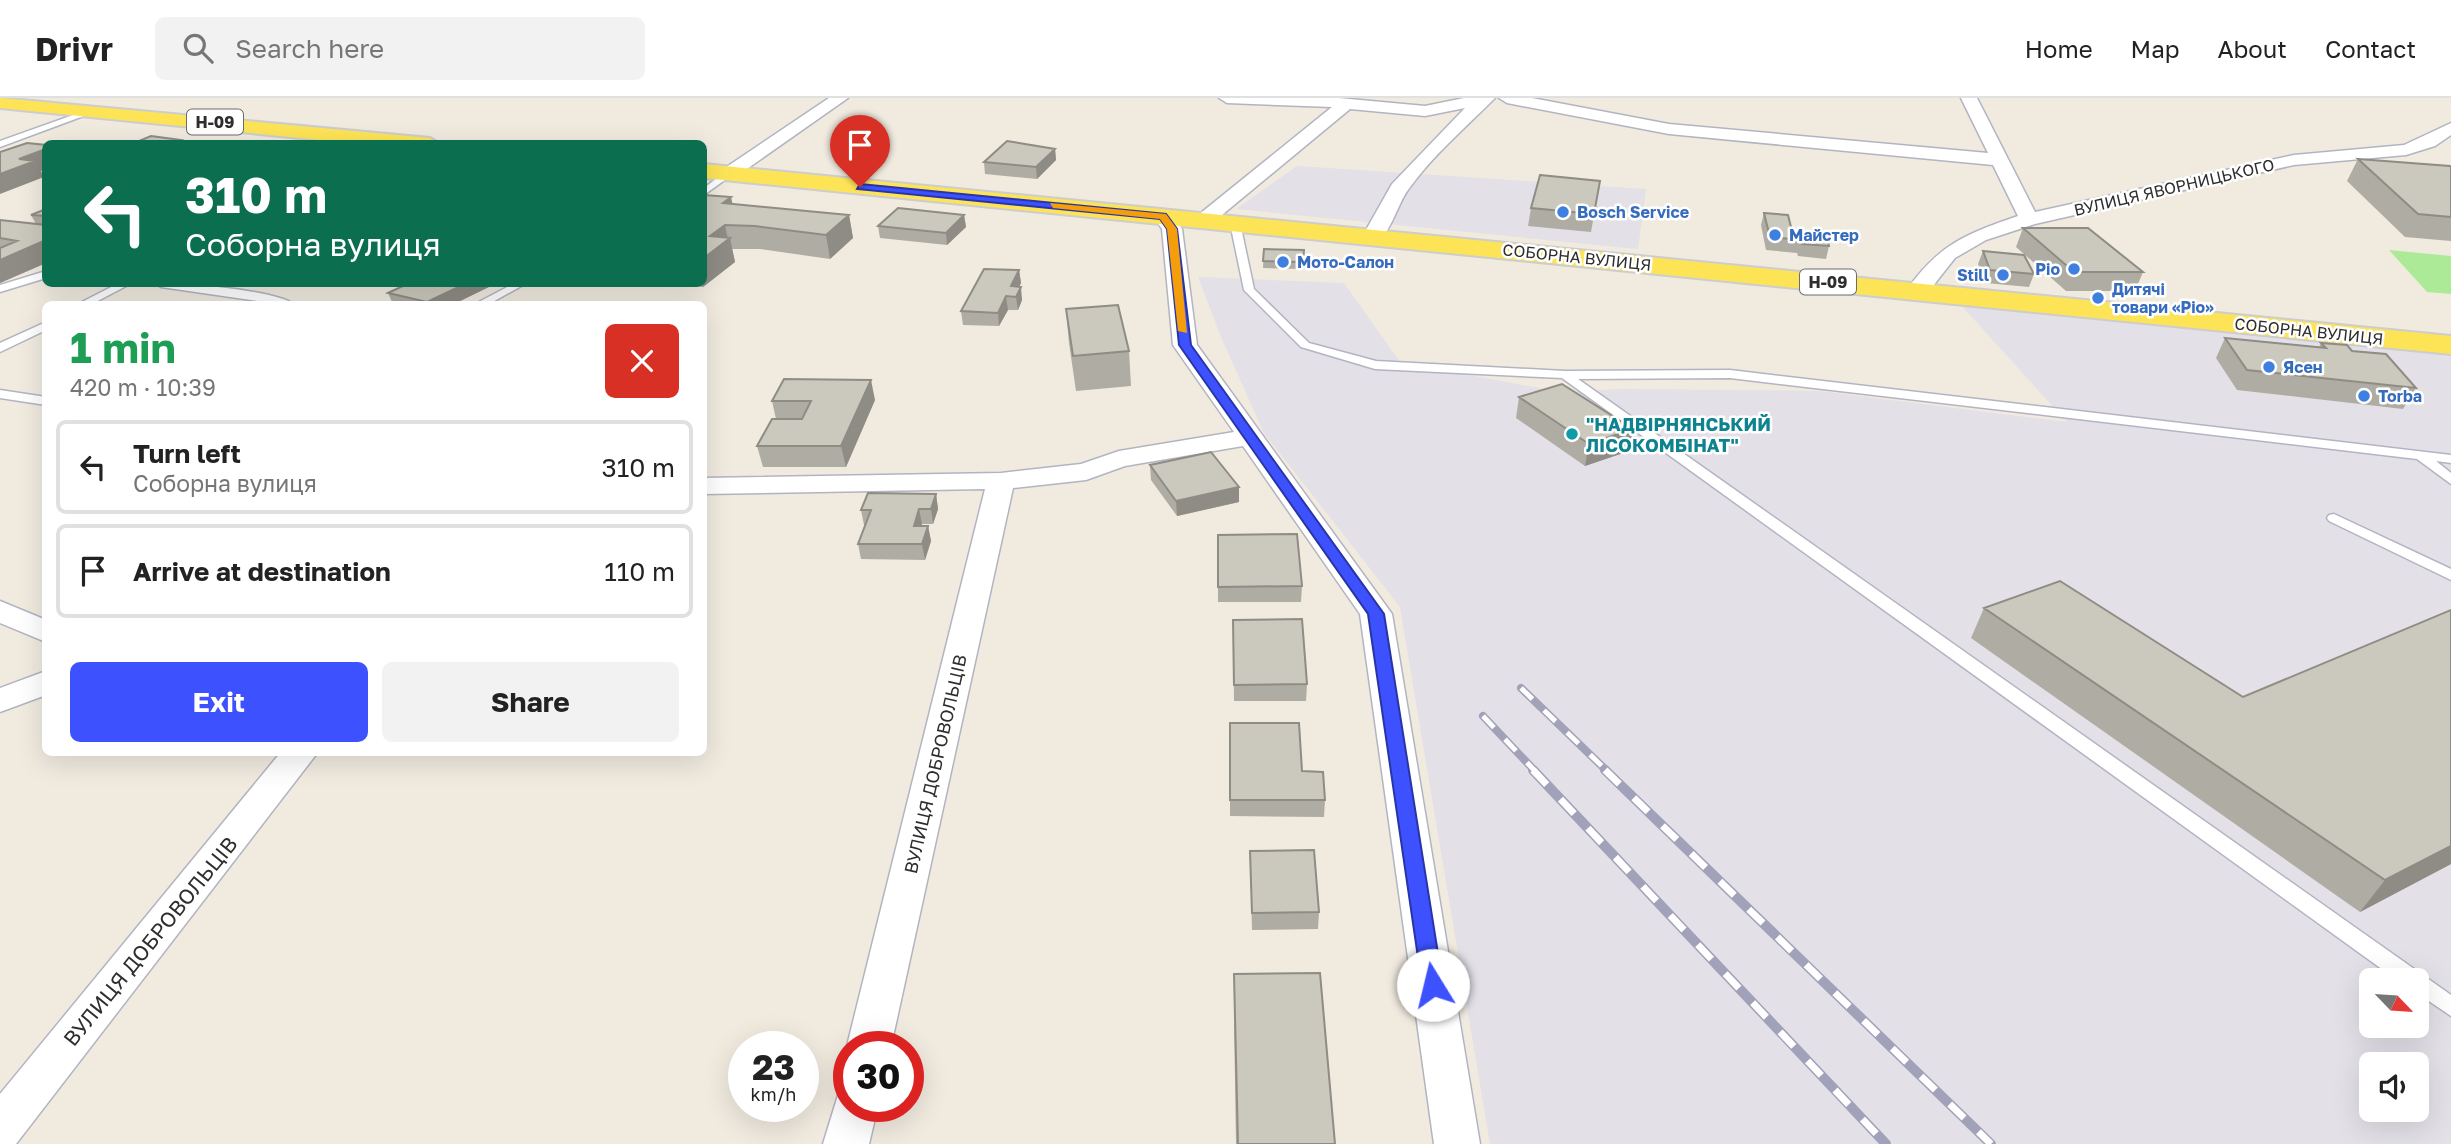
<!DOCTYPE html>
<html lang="en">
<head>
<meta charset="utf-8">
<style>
	:root { --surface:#fff; --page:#f2f2f2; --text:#222; --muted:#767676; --line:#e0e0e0; --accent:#3d51ff }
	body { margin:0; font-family:"Golos Text",sans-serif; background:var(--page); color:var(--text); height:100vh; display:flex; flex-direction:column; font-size:26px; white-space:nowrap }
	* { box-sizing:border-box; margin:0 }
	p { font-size:23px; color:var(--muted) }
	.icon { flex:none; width:38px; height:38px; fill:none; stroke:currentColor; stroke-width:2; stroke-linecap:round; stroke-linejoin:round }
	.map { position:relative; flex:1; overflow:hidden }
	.drawer { position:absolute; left:42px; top:203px; width:665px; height:455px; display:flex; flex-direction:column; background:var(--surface); border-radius:10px; box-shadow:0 7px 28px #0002 }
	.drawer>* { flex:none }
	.hud { position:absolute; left:42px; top:42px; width:665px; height:147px; border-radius:10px; box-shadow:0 7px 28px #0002; background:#0b6e4f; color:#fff; overflow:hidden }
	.needle { width:46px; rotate:115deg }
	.fabs { position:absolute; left:2359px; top:870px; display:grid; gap:14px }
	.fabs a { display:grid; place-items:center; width:70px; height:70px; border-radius:10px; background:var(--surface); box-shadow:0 7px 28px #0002; font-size:35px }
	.speed { position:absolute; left:728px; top:933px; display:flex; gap:14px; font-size:35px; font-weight:700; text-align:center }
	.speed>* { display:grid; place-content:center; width:91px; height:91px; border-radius:50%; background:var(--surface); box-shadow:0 7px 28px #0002; line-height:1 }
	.speed small { font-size:18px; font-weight:400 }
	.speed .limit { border:10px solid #d22; background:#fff; color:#111 }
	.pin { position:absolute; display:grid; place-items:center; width:60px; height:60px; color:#fff; margin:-72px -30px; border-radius:50% 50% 50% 0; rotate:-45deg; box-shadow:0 0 7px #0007 }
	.pin .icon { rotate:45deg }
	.me { position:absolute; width:77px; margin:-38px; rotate:351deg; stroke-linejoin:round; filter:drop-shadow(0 0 5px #0008) }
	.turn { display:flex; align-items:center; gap:24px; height:147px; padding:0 28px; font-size:32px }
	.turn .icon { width:91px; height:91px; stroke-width:2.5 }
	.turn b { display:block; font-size:49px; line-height:60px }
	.round { display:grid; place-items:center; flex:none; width:74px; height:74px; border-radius:10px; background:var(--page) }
	.head { display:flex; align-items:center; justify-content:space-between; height:119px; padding:0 28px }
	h1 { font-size:42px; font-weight:700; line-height:52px; color:#1e9e55 }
	.cta { display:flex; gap:14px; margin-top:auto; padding:14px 28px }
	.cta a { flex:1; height:80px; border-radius:10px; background:var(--accent); color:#fff; font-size:28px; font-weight:700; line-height:80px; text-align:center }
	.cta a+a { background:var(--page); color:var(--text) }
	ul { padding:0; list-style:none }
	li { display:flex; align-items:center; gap:21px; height:94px; margin:0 14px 10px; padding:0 14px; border:4px solid var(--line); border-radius:10px }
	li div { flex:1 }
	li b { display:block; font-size:26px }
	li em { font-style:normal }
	header { display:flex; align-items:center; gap:42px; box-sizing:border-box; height:98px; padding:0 35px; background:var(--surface); border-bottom:2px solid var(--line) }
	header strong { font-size:33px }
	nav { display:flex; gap:38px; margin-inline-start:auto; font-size:24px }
	.search { width:490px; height:63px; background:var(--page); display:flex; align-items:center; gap:18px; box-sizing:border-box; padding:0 24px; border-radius:10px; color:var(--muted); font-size:26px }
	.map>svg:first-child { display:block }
	.industrial { fill:#e3e0e8; fill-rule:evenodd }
	.green { fill:#adea98 }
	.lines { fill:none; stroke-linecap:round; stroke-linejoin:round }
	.lane-casing { stroke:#b3b4c2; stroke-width:3 }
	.street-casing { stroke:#b3b4c2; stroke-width:3 }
	.primary-casing { stroke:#cdcdcd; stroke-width:4 }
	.lane { fill:#fff; fill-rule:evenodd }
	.street { fill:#fff; fill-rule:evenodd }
	.primary { fill:#fde457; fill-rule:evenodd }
	.rail-far1-casing { stroke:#a1a2b9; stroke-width:8 }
	.rail-casing { stroke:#a1a2b9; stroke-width:10 }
	.rail-far1 { stroke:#fff; stroke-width:5; stroke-dasharray:16; stroke-linecap:butt }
	.rail { stroke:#fff; stroke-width:7; stroke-dasharray:20; stroke-linecap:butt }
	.wall { fill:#afaca3 }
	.shaded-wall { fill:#8e8c84 }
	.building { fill:#cbc8bd; stroke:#8e8c84; stroke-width:2 }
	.route { fill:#3d51ff; stroke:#2835a6; stroke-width:2 }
	.slow { fill:#f59e0b }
	.shop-dot { fill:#3f7fe0; stroke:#fff; stroke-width:2.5 }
	.culture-dot { fill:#0f9aa8; stroke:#fff; stroke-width:2.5 }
	.labels { text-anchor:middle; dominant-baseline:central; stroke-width:5; stroke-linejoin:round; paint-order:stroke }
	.shield { fill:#fff; stroke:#6d6d6d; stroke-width:2 }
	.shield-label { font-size:16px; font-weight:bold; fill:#2e2e2e }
	.far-street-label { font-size:16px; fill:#2e2e2e; stroke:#fff }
	.far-shop-label { font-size:16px; font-weight:bold; fill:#366cbe; stroke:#fff; text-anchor:start }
	.culture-label { font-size:18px; font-weight:bold; fill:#0d838f; stroke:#fff; text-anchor:start }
	.street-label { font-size:18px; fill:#2e2e2e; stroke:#fff }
	.near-street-label { font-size:21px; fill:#2e2e2e; stroke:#fff }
</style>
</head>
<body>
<header>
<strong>Drivr</strong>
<div class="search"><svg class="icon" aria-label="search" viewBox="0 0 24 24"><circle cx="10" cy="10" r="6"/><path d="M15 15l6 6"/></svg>Search here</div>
<nav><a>Home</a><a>Map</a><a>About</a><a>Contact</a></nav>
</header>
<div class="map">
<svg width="2451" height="1046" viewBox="0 0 2451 1046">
	<rect width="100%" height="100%" fill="#f0eadf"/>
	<path class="industrial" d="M1297 68 1646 91 1638 151 1236 111Z
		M1198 179 1344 185 1400 264 1560 294 1622 291 1819 293 2067 324 1960 206 2451 256V1046H1490L1400 509 1264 335 1221 239ZM2371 882H2417V928H2371ZM2371 966H2417V1012H2371Z"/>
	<path class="green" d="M2389 152 2451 158V196L2427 194Z"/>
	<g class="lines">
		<defs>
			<path id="lane" d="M90 11 97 13 0 49V43Z
				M725 74 733 76 704 97V90Z
				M1235 122 1240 125 1254 191 1309 245 1376 263 1565 273 1730 272 2451 357V365L2436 363 2451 375V386L2417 361 1730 280 1578 281 2451 897V918L2417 895V882H2397L1562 280 1375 271 1301 249 1244 192 1230 125Z
				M46 173V180L0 194V187Z
				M117 186H130L92 206H78Z
				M156 186C181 184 274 192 294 206H278L161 189Z
				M513 186H525L489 206H475Z
				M46 224V232L0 254V245Z
				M0 292 46 299V307L0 300Z
				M2334 416 2451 471V482L2329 423 2327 420 2329 417Z"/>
			<path id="street" d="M829 0H848L734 80H722L719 76 722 72Z
				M1219 0H1339L1425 8 1464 0H1495C1466 29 1432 58 1408 92 1397 106 1390 141 1372 145L1362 139 1392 86 1465 10 1425 18 1350 11 1211 126H1197L1194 122 1197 118 1332 9 1227 5Z
				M1499 0H1532L1669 26 1988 55 1961 0H1977L2035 114 2294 57 2404 47 2451 25V37L2435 48 2406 57 2294 67 2035 126 1986 142 1955 160 1925 198 1917 200 1906 193C1939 146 1966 136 2018 118L1993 67 1669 36 1507 5Z
				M1163 112 1170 114 1182 131 1197 247 1392 516 1480 1046H1434L1360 516 1243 348 1125 368 1086 382 1013 390 891 948H849V952L847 948 985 391 704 396V380L1001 375 1081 366 1119 353 1234 334 1173 247 1162 131 1153 118Z
				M0 503 46 522V544L0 525Z
				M46 573V597L0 614V590Z
				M281 654H318L16 1046H0V996Z
				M849 990V1008H878L869 1046H823L839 994Z"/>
			<path id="primary" d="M0 0 430 40 440 46H360L0 10Z
				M704 66 2451 238V256L704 80Z"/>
		</defs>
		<use href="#lane" class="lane-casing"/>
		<use href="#street" class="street-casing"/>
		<use href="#primary" class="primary-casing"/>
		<use href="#lane" class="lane"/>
		<use href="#street" class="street"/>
		<use href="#primary" class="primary"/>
		<defs>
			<path id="rail-far1" d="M1521 590 1607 673
				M1483 618 1535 673"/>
			<path id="rail" d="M1533 672 1886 1046
				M1605 672 1991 1046"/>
		</defs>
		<use href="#rail-far1" class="rail-far1-casing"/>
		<use href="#rail" class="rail-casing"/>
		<use href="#rail-far1" class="rail-far1"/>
		<use href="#rail" class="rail"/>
	</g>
	<path class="wall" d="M1055 51 1056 62 1037 81 985 76 984 64Z
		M2358 61 2451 69V143L2405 139 2347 83Z
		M1600 83 1591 134 1528 128 1531 110Z
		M732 106 849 117 853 140 830 161 760 151H732L735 164 703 189 671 186H704Z
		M46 111V165L0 185V122L36 126 31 117Z
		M1764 115 1792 133 1829 148 1826 161 1798 158 1797 155 1766 152 1761 127Z
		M964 117 966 129 947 147 880 140 878 128Z
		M2023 130 2143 174 2135 193H2066L2016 149Z
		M1264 151 1303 164V171L1263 170Z
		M1983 153 2034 176 2029 189 1986 185 1978 166Z
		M1019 172 1021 185 1019 189 1022 202 1018 212H1008L999 228 963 227 961 213Z
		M407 186H495L454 206H393L388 195Z
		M1066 211 1129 253 1131 288 1076 293 1069 245Z
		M2225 240 2319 249 2321 245 2352 253 2416 290 2403 311 2237 292 2216 260Z
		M1519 299 1629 353 1585 368 1516 320Z
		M875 302 846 369H763L757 348 776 321 772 303Z
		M1150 367 1239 404 1177 418 1151 382Z
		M936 396 938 411 933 426H922L921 428H928L931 443 925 462 861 461 858 446 865 427H864L861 412Z
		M1218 437 1302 488 1301 504H1218Z
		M1984 510 2243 599 2451 766 2360 814 1971 540Z
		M1233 522 1307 586 1306 603H1234Z
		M1230 625 1302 673 1325 702 1324 719 1230 718Z
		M1250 753 1319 814 1318 831 1252 832Z
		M1234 876 1335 1046H1236L1234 919Z"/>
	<path class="shaded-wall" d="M181 42 183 46H172Z
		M46 51V57H44L46 60V71L41 73 44 79 0 96V76L19 61Z
		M1055 51 1056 62 1037 81 1036 69Z
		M731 99 736 122 728 128 723 105Z
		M849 117 853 140 830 161 826 137Z
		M964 117 966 129 947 147 946 135Z
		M725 127 728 142 730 140 735 164 703 189 702 186H704V160L710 138Z
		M46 142V165L0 185V162Z
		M1019 172 1021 185 1014 199 1011 188Z
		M465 186H495L454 206H428L427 204Z
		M1021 189 1022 202 1018 212 1016 199Z
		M1006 198 1008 212 999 228 998 215Z
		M871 282 875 302 846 369 841 348Z
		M1633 331 1629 353 1585 368 1589 346Z
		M1239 389V404L1177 418 1176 403Z
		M936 396 938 411 933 426 931 411Z
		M919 411 922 426 916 443 914 428Z
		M928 428 931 443 925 462 922 446Z
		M2451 748V766L2360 814 2385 782Z"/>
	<path class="building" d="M151 38 181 42 172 46H132Z
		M1007 43 1055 51 1036 69 984 64Z
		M27 45 46 47V51L19 61 35 63 0 76V54Z
		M2358 61 2450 68 2451 69V119L2418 116Z
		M1540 77 1600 83 1594 116 1531 110Z
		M704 97 731 99 723 105 849 117 826 137 755 128 725 127 710 138 730 140 704 160Z
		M898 110 964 117 946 135 878 128Z
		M46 111V118L31 117Z
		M1764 115 1788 117 1792 133 1826 136 1829 148 1802 146 1801 142 1770 139Z
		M0 122 46 127V142L0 162V150L17 143 0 140Z
		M2023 130H2088L2143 174H2074Z
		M1264 151 1304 152 1303 164 1263 163Z
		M1983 153 2024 157 2034 176 1990 172Z
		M984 171 1019 172 1011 188 1021 189 1016 199 1006 198 998 215 961 213Z
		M407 186H465L427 204 388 195Z
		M1118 207 1129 253 1073 258 1066 211Z
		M2225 240 2326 250 2321 245 2347 247 2352 253 2386 256 2416 290 2247 272Z
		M784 281 871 282 841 348H757L772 321H802L811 303H772Z
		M1562 286 1633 331 1589 346 1519 299Z
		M1211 354 1239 389 1176 403 1150 367Z
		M868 395 936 396 931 411H919L914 428H928L922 446H858L871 412H861Z
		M1297 436 1302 488 1218 489V437Z
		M2060 483 2243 599 2451 512V748L2385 782 1984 510Z
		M1302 521 1307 586 1234 587 1233 522Z
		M1230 625H1299L1302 673 1323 674 1325 702H1230Z
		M1314 752 1319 814 1252 815 1250 753Z
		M1320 875 1335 1046H1238L1234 876Z"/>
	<path class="route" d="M860 86 1166 116 1177 131 1191 247 1384 516 1443 887 1440 893 1433 896 1425 893 1422 887 1368 516 1179 247 1167 131 1160 121 857 91Z"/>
	<path class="slow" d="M1050 105 1166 116 1177 131 1187 235 1178 233 1167 131 1160 121 1053 110Z"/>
	<g class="shop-dot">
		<circle cx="1563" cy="114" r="7"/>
		<circle cx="1775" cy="137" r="7"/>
		<circle cx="1283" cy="164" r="7"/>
		<circle cx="2074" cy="171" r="7"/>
		<circle cx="2003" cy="177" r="7"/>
		<circle cx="2098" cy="200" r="7"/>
		<circle cx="2269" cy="269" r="7"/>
		<circle cx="2364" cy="298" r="7"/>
	</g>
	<circle class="culture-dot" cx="1572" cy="336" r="7"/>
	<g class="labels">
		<g class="shield">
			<rect x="187" y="11.5" width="56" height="25" rx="5"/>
			<rect x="1800" y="171.5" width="56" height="25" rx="5"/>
		</g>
		<g class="shield-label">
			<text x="215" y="24">Н-09</text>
			<text x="1828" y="184">Н-09</text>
		</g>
		<g class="far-street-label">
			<text transform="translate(2174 89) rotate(-13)">ВУЛИЦЯ ЯВОРНИЦЬКОГО</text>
			<text transform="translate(1577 159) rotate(6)">СОБОРНА ВУЛИЦЯ</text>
			<text transform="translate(2309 233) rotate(6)">СОБОРНА ВУЛИЦЯ</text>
		</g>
		<g class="far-shop-label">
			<text x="1577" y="114">Bosch Service</text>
			<text x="1789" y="137">Майстер</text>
			<text x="1297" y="164">Мото-Салон</text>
			<text x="2060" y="171" text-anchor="end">Ріо</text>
			<text x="1989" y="177" text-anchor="end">Still</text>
			<text x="2112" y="191">Дитячі<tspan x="2112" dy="18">товари «Ріо»</tspan></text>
			<text x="2283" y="269">Ясен</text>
			<text x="2378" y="298">Torba</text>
		</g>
		<g class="culture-label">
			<text x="1586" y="326">"НАДВІРНЯНСЬКИЙ<tspan x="1586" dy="21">ЛІСОКОМБІНАТ"</tspan></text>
		</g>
		<g class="street-label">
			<text transform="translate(935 666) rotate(-77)">ВУЛИЦЯ ДОБРОВОЛЬЦІВ</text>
		</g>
		<g class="near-street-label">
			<text transform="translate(150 843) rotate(-51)">ВУЛИЦЯ ДОБРОВОЛЬЦІВ</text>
		</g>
	</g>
</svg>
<div class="fabs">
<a><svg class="needle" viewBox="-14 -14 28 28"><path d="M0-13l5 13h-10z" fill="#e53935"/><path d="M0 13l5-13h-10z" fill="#767676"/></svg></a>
<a><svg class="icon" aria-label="sound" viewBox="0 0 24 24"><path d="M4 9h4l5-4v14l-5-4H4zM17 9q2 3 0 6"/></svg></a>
</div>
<div class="speed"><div>23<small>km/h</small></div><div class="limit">30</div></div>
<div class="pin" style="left:860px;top:89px;background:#d93025"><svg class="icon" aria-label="arrive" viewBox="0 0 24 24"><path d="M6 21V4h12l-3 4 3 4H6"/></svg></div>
<svg class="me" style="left:1433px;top:887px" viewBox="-20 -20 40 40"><circle r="19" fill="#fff"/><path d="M0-13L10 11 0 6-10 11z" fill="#3d51ff"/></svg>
<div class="hud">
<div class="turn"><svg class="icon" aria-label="left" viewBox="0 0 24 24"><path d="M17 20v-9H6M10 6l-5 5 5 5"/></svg><div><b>310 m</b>Соборна вулиця</div></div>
</div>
<section class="drawer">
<div class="head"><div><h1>1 min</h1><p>420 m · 10:39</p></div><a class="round" style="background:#d93025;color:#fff"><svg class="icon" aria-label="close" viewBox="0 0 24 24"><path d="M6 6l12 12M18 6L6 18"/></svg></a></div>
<ul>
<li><svg class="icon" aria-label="left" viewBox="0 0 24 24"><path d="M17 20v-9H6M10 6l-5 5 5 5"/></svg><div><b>Turn left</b><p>Соборна вулиця</p></div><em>310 m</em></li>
<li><svg class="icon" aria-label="arrive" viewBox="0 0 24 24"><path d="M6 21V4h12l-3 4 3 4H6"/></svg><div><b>Arrive at destination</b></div><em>110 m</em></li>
</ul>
<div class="cta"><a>Exit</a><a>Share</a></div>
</section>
</div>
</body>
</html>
